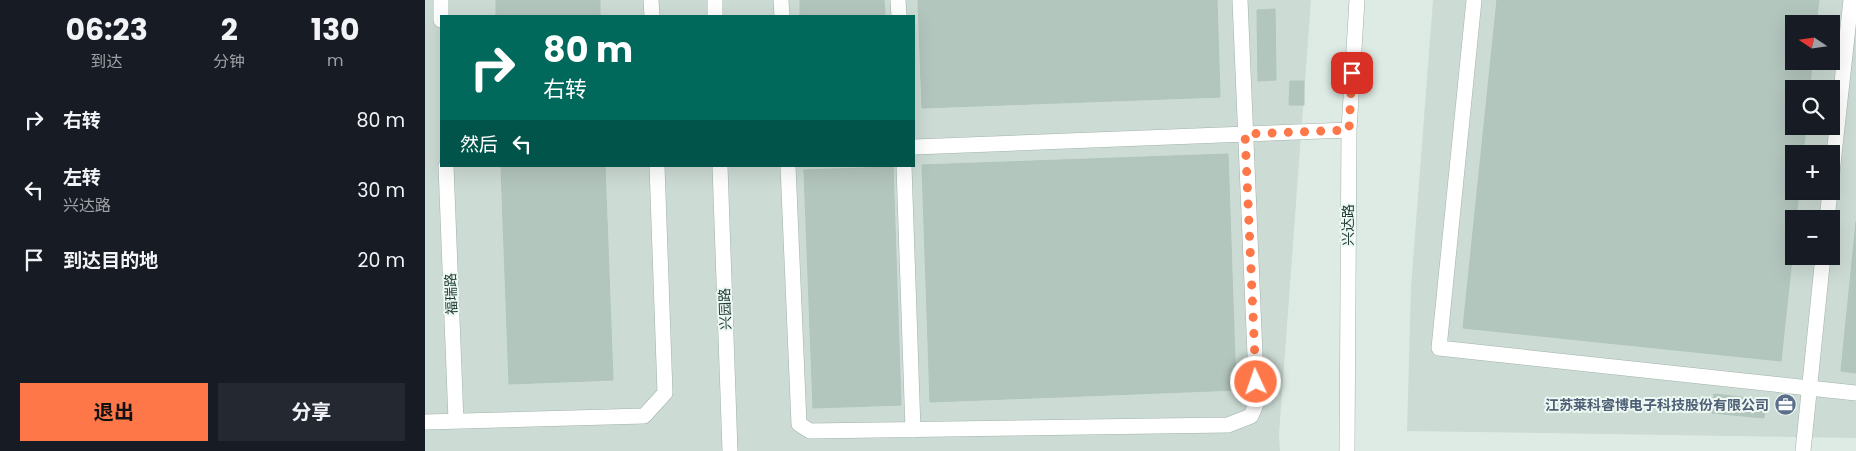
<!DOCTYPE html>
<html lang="zh">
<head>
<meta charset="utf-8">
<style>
	:root { --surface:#171b24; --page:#242831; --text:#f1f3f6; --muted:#9ea1a6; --accent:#fe7749 }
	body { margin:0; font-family:Poppins,"Noto Sans SC",sans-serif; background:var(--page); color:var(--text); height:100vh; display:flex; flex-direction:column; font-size:19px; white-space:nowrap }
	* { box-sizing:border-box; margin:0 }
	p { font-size:16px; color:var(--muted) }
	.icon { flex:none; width:28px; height:28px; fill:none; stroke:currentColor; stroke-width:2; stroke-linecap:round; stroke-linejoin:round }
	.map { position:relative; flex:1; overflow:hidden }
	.panel { display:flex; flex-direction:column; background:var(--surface); width:425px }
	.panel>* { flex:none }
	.guide { position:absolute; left:15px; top:15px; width:475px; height:152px; border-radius:0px; box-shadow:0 5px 20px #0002; background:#00695c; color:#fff; overflow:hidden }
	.needle { width:32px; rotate:283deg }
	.fabs { position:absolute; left:1360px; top:15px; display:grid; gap:10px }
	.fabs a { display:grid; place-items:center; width:55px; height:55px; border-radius:0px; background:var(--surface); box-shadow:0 5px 20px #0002; font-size:25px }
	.pin { position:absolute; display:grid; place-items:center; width:42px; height:42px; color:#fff; margin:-21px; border-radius:10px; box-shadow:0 2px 8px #0006 }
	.me { position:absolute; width:55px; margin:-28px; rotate:357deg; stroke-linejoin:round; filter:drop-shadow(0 0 4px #0008) }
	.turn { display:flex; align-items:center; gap:18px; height:105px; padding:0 20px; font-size:22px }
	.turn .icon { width:65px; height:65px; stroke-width:2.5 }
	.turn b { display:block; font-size:35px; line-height:42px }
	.then { display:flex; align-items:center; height:48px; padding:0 20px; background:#0003; gap:10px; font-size:19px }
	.eta { display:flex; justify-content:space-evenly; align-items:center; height:85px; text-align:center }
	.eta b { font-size:30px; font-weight:700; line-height:35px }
	.button { display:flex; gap:10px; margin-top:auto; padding:10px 20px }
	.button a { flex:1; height:58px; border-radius:0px; background:var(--accent); color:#111; font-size:20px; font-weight:700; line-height:58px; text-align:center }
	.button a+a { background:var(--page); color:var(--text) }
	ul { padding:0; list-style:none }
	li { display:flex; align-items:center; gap:15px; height:70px; padding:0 20px }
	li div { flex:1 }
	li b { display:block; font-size:19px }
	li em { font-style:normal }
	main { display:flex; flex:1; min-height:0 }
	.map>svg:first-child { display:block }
	.built { fill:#ccdbd4; fill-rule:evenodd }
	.building { fill:#b3c6be; stroke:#b0c5bc }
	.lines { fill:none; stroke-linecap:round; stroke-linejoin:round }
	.minor-casing { stroke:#a1b3ac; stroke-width:16 }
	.minor { stroke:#fff; stroke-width:15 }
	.route { stroke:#fe7749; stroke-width:9; stroke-dasharray:0 16.2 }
	.labels { text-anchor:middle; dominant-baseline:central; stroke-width:4; stroke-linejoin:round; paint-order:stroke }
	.street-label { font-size:14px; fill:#1e3c34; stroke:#eef8f3 }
	.service-label { font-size:14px; font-weight:bold; fill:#4e5e75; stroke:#eef8f3; text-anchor:end }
</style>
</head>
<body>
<main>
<section class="panel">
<div class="eta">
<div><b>06:23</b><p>到达</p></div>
<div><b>2</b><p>分钟</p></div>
<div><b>130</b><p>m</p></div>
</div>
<ul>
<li><svg class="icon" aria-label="right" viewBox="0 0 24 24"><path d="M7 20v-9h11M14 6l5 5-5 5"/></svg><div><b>右转</b></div><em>80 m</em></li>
<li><svg class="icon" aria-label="left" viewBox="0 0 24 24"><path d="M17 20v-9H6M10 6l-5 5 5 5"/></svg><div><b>左转</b><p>兴达路</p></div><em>30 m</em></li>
<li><svg class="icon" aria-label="arrive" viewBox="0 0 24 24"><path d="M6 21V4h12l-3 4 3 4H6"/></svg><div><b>到达目的地</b></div><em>20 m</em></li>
</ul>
<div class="button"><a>退出</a><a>分享</a></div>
</section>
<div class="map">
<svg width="1431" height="451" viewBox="0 0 1431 451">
	<rect width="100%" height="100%" fill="#deebe5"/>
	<path class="built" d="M0 0H886L854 434 855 451H0ZM16 16H489V166H16Z
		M1008 0H1431V438L982 431 986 287ZM1369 24H1406V61H1369ZM1369 89H1406V126H1369ZM1369 154H1406V191H1369ZM1369 219H1406V256H1369Z"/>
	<path class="building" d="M71 0H175V16H71Z
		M375 0H459L460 16H375Z
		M493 0H792L795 97 497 108Z
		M1072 0H1394L1391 24H1369V61H1387L1385 89H1369V126H1381L1378 154H1369V191H1374L1371 219H1369V240L1356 361 1038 328Z
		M850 9 851 80 833 81 832 10Z
		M865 81H879V105H864Z
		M803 154 811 390 505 402 497 165Z
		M76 166H180L188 380 84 384Z
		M468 167 476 405 388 408 379 170Z
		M1431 222V373L1416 371Z
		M1289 394 1342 400 1339 418 1287 413Z"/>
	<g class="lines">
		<defs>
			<path id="minor" d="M16 0V20
				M226 0 227 16
				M290 0V16
				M356 0 357 16
				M473 0 474 16
				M1049 0 1014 348 1431 393
				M489 147 924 130
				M21 166 31 421
				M295 166 305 451
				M363 166 374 424 385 431 803 425 826 416 832 402 815 0
				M479 166 488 430
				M1406 182 1426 0
				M1402 219 1405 191
				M0 422 219 416 240 393 232 166
				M922 451 924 130 932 0
				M1378 451 1398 256"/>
		</defs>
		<use href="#minor" class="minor-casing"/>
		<use href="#minor" class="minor"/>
	</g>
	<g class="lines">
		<path class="route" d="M831 382 820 134 924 130 927 73"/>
	</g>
	<defs>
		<symbol id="office-disc" viewBox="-11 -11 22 22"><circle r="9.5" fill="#5c6f8a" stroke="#eef8f3"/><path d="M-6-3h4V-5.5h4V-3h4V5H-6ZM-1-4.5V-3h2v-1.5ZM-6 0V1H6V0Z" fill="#fff"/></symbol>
	</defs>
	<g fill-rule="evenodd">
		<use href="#office-disc" x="1348" y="392" width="25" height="25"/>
	</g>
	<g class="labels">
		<g class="street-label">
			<text transform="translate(923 225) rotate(-90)">兴达路</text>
			<text transform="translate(26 294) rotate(-92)">福瑞路</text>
			<text transform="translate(300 309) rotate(-92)">兴园路</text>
		</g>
		<g class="service-label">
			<text x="1344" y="405">江苏莱科睿博电子科技股份有限公司</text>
		</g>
	</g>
</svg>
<div class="fabs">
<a><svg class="needle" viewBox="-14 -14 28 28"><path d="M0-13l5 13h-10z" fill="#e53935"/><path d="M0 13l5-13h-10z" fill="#9ea1a6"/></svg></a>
<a><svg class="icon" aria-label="search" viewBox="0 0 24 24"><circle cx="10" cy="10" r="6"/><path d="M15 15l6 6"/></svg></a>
<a>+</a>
<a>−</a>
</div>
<div class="pin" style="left:927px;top:73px;background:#d93025"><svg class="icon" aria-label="arrive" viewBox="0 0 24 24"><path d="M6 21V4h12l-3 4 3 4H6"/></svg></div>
<svg class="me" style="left:831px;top:382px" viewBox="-20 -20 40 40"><circle r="17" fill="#fe7749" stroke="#fff" stroke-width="3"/><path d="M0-11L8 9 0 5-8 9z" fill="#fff"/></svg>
<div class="guide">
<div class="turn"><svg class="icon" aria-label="right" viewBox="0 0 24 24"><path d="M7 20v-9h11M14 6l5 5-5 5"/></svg><div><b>80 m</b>右转</div></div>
<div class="then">然后<svg class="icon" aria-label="left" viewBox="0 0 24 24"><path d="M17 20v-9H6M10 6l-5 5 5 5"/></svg></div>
</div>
</div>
</main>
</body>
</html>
